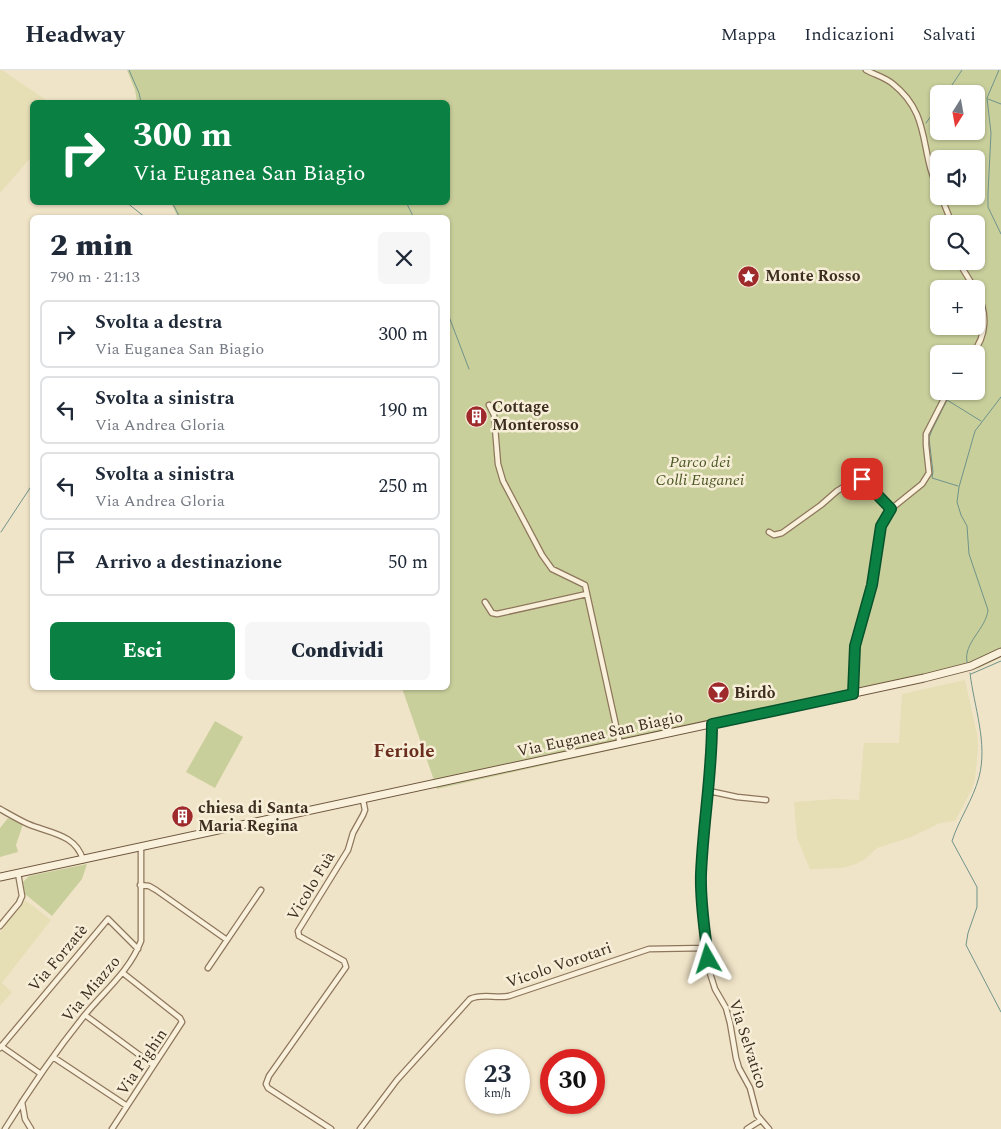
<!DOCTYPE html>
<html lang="it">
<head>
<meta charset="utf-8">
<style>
	:root { --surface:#fff; --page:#f6f6f7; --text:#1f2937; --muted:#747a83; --line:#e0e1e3; --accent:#0b8043 }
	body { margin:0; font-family:Spectral,serif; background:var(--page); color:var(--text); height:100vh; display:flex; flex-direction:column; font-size:19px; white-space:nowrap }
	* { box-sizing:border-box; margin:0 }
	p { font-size:16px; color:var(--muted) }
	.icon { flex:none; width:28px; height:28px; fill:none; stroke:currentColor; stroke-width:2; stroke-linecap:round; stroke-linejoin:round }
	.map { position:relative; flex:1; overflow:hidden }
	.sheet { position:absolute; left:30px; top:145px; width:420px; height:475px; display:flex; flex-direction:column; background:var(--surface); border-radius:8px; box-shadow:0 1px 4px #0004 }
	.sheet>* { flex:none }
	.top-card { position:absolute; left:30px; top:30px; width:420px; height:105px; border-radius:8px; box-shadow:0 1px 4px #0004; background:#0b8043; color:#fff; overflow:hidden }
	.needle { width:32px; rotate:191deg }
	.controls { position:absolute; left:930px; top:15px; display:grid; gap:10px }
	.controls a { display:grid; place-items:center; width:55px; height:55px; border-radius:8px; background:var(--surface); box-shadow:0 1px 4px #0004; font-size:25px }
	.speed { position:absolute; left:465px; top:979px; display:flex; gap:10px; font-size:25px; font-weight:700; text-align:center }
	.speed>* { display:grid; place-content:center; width:65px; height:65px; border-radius:50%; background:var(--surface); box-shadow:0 1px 4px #0004; line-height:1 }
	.speed small { font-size:12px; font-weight:400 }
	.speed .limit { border:8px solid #d22; background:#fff; color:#111 }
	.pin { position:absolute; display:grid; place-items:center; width:42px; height:42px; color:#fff; margin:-21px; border-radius:10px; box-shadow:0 2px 8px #0006 }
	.me { position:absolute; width:55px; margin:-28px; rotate:354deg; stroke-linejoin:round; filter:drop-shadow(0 0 4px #0008) }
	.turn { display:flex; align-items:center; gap:18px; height:105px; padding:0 20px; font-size:22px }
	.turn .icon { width:65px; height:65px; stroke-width:2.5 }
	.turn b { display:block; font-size:35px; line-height:42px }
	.round { display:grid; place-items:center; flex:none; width:52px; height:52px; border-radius:8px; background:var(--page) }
	.head { display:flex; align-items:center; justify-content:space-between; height:85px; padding:0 20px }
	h1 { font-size:30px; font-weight:800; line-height:38px }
	.action { display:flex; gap:10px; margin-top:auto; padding:10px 20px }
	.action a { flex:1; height:58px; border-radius:8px; background:var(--accent); color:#fff; font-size:20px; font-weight:800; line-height:58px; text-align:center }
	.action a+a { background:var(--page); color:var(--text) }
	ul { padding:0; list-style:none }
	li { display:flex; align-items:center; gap:15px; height:68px; margin:0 10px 8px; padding:0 10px; border:2px solid var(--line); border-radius:8px }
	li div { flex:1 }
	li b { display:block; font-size:19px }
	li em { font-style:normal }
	header { display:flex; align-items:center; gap:30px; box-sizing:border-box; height:70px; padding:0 25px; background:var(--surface); border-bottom:1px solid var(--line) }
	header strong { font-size:24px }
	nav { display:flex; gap:28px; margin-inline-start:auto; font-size:18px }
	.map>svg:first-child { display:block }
	.farmland { fill:#e6deb5 }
	.green { fill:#c9cf9b; fill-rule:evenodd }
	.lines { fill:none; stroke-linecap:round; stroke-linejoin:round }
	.stream { stroke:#6f938a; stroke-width:1 }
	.minor-casing { stroke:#8d765c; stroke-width:7 }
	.secondary-casing { stroke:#6f573f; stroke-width:9 }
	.minor { stroke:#faf1dc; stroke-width:4.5 }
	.secondary { stroke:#faf1dc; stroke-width:7 }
	.route-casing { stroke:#07532c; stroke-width:12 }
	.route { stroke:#0b8043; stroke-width:9 }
	.labels { text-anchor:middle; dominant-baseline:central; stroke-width:5; stroke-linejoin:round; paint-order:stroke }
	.poi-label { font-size:16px; font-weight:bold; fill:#3d2e20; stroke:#f7eed8; text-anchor:start }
	.park-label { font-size:16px; font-style:italic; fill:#4d5a26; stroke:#f7eed8 }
	.street-label { font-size:16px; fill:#3d2e20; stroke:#f7eed8 }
	.quarter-label { font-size:19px; font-weight:bold; fill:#6b2e1e; stroke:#f7eed8 }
</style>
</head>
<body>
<header>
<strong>Headway</strong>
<nav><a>Mappa</a><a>Indicazioni</a><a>Salvati</a></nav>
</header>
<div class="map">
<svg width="1001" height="1059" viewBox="0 0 1001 1059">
	<rect width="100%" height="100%" fill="#f0e4c8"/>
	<path class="farmland" d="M0 0H2L49 32H32V86L0 123Z
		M965 610 977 664 978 679 975 709 972 719 955 751 940 753 911 767 877 778 865 789 856 794 842 798 810 799 797 768 794 732 836 729 859 730 864 673H899L902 624Z
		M25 830 51 850 2 913 12 922 0 936V862Z"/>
	<path class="green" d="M127 0H1001V587L979 598 437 719 402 618H448V148L178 147 171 133 448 132V32H137L135 20ZM939 24H976V61H939ZM939 89H976V126H939ZM939 154H976V191H939ZM939 219H976V256H939ZM939 284H976V321H939Z
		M215 651 243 667 215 718 186 702Z
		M8 748 23 754 16 775 18 782 0 787V758Z
		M87 794 82 809 52 846 25 824 23 812 29 806Z"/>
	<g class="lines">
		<path class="stream" d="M129 0 139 23 141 32
			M999 0 987 28 991 63 988 123V137L1001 164
			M946 24 962 0
			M988 29 1001 34
			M926 53 939 35
			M126 132 146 148
			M172 132 180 148
			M406 132 414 148
			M448 244 469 299
			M958 416 932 408 933 402 929 368 932 360 947 330 981 351
			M1 462 32 415
			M967 592C963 573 986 559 988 540L969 484 967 456 961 445 957 432 959 417 975 361 1001 327
			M970 603C974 637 988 673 979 707 973 730 959 749 952 771L977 817V837L968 863 966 875 1001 942
			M971 604 1001 591"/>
		<defs>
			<path id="minor" d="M866 0C875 5 885 7 893 14 932 45 919 82 939 121
				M941 126 952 154
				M958 191 975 219
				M972 284C987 266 988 242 976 222
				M489 335 494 345 498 394 503 411 542 485 552 499 585 515 620 674
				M769 462 774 465 782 463 821 435 837 421 858 408C868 410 884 431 891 439
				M485 532 492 543 497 544 587 524
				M853 624 855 576 872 515 881 456 891 439 922 414 929 403 926 375V364L948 321
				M712 654 709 721 701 803V832L709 900 715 919 726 938 730 953 736 988 739 998 750 1018 757 1045 769 1059
				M709 721 737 727 766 730
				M0 739C9 744 19 750 28 754 49 763 76 764 83 790
				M140 815 149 816 156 820 227 870
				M0 856 19 833 22 826 18 803
				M208 898 261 820
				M85 945 153 995
				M1 976 41 1004
				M0 978 108 849 138 879
				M53 987 127 1036
				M22 1032 25 1049 31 1059
				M5 1059C29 1020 55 982 84 946 104 921 129 902 141 871V777
				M112 1059 182 952 180 948 123 903
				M331 1059 268 1018 266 1014 269 1006 346 897 344 891 299 866 298 861 348 780 353 763 363 745 365 740 363 730
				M360 1059 397 1010 470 929C483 923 496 929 509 926L649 879 707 878
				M747 1059 761 1050"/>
			<path id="secondary" d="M0 807 924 608 971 596 1001 582"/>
		</defs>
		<use href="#minor" class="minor-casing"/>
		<use href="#secondary" class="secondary-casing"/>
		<use href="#minor" class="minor"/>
		<use href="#secondary" class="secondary"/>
	</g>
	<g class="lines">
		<defs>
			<path id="route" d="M708 889C705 860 700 833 701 804 703 754 712 704 712 654L853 624 855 576 872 515 881 456 891 439 862 409"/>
		</defs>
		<use href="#route" class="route-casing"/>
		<use href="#route" class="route"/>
	</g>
	<defs>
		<symbol id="sight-disc" viewBox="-11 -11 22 22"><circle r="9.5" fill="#9e2a2b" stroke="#f7eed8"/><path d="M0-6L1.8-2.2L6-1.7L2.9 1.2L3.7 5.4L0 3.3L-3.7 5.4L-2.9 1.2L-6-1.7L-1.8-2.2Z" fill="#fff"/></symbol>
		<symbol id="building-disc" viewBox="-11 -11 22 22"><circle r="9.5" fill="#9e2a2b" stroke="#f7eed8"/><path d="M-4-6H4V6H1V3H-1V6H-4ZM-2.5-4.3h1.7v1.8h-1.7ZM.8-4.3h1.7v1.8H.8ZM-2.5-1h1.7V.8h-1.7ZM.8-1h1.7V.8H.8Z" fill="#fff"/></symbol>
		<symbol id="bar-disc" viewBox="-11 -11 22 22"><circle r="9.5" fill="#9e2a2b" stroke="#f7eed8"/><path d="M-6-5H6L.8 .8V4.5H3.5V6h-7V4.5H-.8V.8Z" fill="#fff"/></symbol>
	</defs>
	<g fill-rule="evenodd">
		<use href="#sight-disc" x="736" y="194" width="25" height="25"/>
		<use href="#building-disc" x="464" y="334" width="25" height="25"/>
		<use href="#bar-disc" x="706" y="610" width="25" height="25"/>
		<use href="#building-disc" x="170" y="734" width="25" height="25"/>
	</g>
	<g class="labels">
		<g class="poi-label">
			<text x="765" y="206">Monte Rosso</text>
			<text x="492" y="337">Cottage<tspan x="492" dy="18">Monterosso</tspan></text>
			<text x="734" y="623">Birdò</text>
			<text x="198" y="738">chiesa di Santa<tspan x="198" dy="18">Maria Regina</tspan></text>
		</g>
		<g class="park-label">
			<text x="700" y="392">Parco dei<tspan x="700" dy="18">Colli Euganei</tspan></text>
		</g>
		<g class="street-label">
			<text transform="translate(600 664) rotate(-12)">Via Euganea San Biagio</text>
			<text transform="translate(311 816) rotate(-59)">Vicolo Fuà</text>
			<text transform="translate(58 888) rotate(-50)">Via Forzatè</text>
			<text transform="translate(559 895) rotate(-19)">Vicolo Vorotari</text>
			<text transform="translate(91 919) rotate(-50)">Via Miazzo</text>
			<text transform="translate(748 974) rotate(72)">Via Selvatico</text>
			<text transform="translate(142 992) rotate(-56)">Via Pighin</text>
		</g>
		<g class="quarter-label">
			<text x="404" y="681">Feriole</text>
		</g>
	</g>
</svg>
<div class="controls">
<a><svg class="needle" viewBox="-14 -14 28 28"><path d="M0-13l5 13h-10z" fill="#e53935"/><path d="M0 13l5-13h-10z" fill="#747a83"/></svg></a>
<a><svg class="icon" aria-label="sound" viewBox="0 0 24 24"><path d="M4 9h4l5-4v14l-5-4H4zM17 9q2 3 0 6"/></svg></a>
<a><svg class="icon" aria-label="search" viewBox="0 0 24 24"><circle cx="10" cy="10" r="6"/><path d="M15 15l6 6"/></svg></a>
<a>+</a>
<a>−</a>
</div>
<div class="speed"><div>23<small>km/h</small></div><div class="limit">30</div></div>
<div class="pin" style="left:862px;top:409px;background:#d93025"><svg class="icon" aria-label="arrive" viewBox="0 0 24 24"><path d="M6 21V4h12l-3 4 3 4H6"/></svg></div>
<svg class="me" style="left:708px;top:889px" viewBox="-20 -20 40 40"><path d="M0-17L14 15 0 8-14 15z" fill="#0b8043" stroke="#fff" stroke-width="4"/></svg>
<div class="top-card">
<div class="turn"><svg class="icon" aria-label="right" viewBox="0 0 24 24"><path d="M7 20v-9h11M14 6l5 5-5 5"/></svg><div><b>300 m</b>Via Euganea San Biagio</div></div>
</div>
<section class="sheet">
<div class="head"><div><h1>2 min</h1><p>790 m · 21:13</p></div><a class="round"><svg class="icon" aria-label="close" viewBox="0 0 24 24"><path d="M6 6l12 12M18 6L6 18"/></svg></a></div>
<ul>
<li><svg class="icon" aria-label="right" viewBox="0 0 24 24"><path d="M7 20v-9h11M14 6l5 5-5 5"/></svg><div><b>Svolta a destra</b><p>Via Euganea San Biagio</p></div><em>300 m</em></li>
<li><svg class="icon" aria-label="left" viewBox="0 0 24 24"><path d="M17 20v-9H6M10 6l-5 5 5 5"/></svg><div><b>Svolta a sinistra</b><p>Via Andrea Gloria</p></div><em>190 m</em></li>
<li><svg class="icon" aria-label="left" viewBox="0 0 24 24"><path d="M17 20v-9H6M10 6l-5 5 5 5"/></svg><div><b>Svolta a sinistra</b><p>Via Andrea Gloria</p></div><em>250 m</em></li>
<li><svg class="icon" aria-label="arrive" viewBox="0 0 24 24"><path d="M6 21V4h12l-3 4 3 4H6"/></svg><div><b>Arrivo a destinazione</b></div><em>50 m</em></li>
</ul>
<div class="action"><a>Esci</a><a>Condividi</a></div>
</section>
</div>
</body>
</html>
